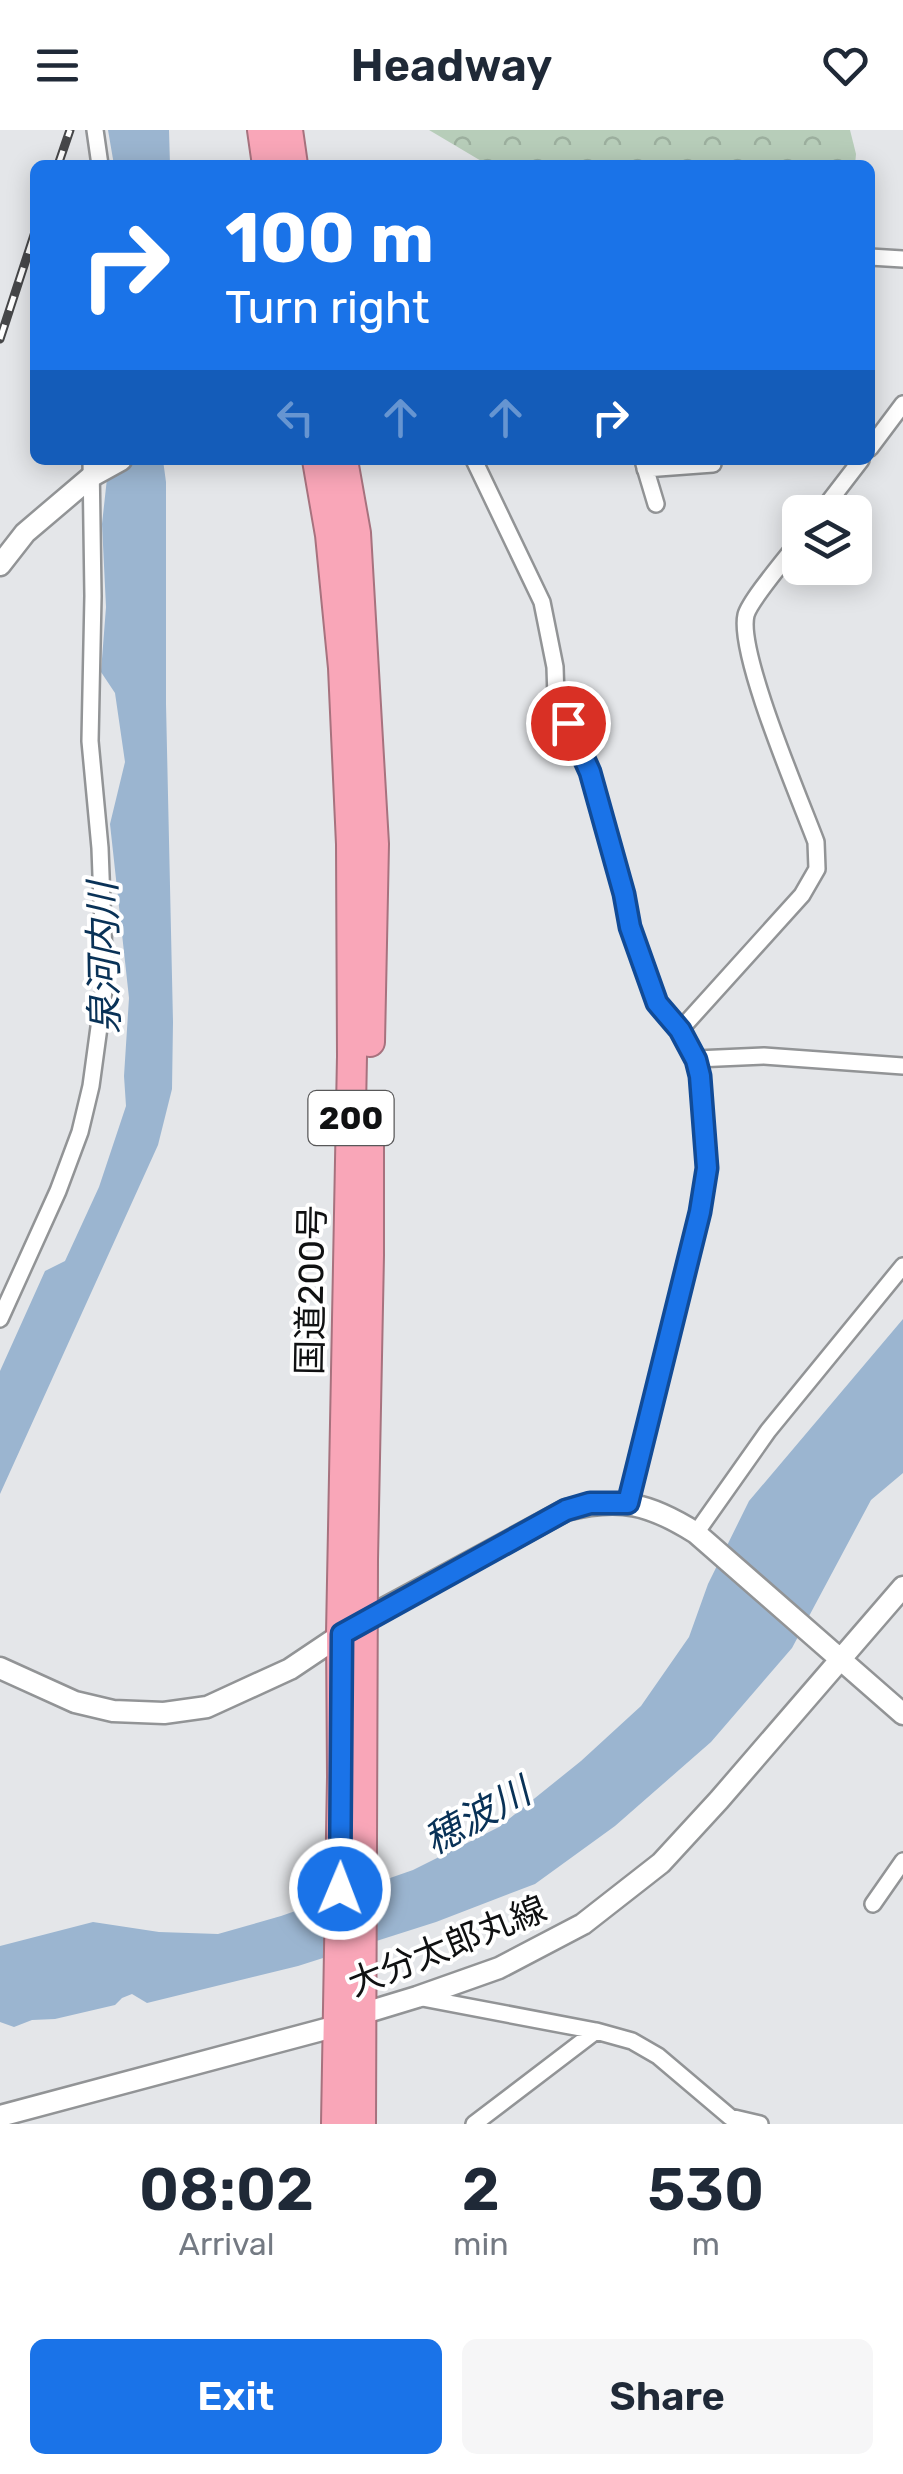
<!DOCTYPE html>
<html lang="en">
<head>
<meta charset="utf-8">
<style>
	:root { --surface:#fff; --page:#f6f6f7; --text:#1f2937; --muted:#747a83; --accent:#1a73e8 }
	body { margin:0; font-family:Rubik,"Noto Sans JP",sans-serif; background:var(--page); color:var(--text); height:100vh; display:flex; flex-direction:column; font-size:38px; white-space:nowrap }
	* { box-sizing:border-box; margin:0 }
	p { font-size:32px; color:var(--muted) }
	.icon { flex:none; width:55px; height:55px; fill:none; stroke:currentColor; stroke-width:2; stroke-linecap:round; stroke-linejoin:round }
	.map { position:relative; height:1994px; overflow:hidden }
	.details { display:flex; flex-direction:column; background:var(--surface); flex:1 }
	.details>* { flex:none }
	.hud { position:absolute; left:30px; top:30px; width:845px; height:305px; border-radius:15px; box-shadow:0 5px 25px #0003; background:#1a73e8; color:#fff; overflow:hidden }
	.controls { position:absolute; left:782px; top:365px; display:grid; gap:20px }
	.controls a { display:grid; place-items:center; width:90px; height:90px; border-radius:15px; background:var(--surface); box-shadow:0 5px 25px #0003; font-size:50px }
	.pin { position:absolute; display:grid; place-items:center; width:85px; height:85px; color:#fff; margin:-42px; border:5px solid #fff; border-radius:50%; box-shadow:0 2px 10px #0007 }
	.me { position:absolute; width:110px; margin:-55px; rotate:1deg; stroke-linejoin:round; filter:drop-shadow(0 0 8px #0008) }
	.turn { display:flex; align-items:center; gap:35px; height:210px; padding:0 30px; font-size:45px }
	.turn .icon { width:130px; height:130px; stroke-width:2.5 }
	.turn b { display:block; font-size:70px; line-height:85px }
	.lanes { display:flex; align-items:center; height:95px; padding:0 30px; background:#0003; justify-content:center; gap:50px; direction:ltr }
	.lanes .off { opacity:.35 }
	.eta { display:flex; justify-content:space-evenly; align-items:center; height:170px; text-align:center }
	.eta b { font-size:60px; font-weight:600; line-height:70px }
	.cta { display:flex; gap:20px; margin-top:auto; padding:20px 30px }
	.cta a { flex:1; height:115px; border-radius:15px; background:var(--accent); color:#fff; font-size:40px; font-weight:600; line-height:115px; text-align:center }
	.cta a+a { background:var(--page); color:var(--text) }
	header { display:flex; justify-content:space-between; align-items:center; height:130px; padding:0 30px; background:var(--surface); font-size:45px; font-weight:600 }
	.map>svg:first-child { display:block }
	.forest { fill:url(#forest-crowns) }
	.water { fill:#9bb5d0 }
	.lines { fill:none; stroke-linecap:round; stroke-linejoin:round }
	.street-casing { stroke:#929496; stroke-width:20 }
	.secondary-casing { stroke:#929496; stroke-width:25 }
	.highway-casing { stroke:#a7727e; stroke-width:32 }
	.street { stroke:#fff; stroke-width:15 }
	.secondary { stroke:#fff; stroke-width:20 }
	.highway { stroke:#f9a6b8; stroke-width:28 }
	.rail-casing { stroke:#464749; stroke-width:9 }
	.rail { stroke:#fff; stroke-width:5; stroke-dasharray:15; stroke-linecap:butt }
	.route-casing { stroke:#114b97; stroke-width:25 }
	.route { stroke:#1a73e8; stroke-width:18 }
	.labels { text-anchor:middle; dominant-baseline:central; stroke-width:8; stroke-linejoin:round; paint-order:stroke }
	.shield { fill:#fff; stroke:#585859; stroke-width:2.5 }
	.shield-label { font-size:32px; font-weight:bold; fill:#101112 }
	.street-label { font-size:35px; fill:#101112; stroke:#fff }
	.water-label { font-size:38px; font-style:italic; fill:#093257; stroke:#fff }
</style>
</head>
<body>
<header><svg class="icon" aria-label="menu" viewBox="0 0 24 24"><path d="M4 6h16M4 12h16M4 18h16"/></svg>Headway<svg class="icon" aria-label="heart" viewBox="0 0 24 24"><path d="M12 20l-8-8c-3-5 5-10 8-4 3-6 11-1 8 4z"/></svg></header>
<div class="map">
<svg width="903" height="1994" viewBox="0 0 903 1994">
	<defs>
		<pattern id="forest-crowns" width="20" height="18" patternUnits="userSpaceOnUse" patternTransform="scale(2.5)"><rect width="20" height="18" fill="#b7cdb9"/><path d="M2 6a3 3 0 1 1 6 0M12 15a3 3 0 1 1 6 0" fill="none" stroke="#9caf9e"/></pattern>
	</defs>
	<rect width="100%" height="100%" fill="#e4e6e9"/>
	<path class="forest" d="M429 0H850L856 24 855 35H488Z"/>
	<path class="water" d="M108 0H169L170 35H114Z
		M109 330H163L166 352V574L173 892 172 959 158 1015 0 1364V1241L45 1141 65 1131 99 1057 126 976 124 946 129 868 110 694 125 632 115 563 101 542 106 477 102 394Z
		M903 1189V1343L871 1370 792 1518 711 1612 615 1696 535 1754 436 1792 298 1836 147 1873 132 1864 122 1868 115 1875 55 1889 32 1890 14 1897 0 1892V1816L93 1792 159 1802 218 1804 281 1786 413 1740 499 1697 581 1631 641 1576 689 1507 708 1454 749 1371Z"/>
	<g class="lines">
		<defs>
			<path id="street" d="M95 0 100 35
				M870 127 903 129
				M870 318 903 274
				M474 330 542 472 555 537 556 568 590 642 624 764 630 797 657 873 680 900 696 929 700 946 707 1038 700 1081 628 1373
				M644 334 656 374
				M645 339 713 334
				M821 382 861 330
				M680 900 802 765 817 739 816 712C800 669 737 523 746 485 750 470 788 426 800 410
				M696 929 764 926 903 936
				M0 1189 58 1061 80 1002 91 956 105 853 100 718 90 611 93 466 91 330
				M696 1403 768 1301 903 1136
				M873 1774 903 1731
				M417 1867 596 1901 632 1911 658 1926 730 1987 760 1994
				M474 1994 596 1901"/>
			<path id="secondary" d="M0 435 25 403 92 346 121 330
				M0 1538 75 1572 113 1581 164 1583 207 1577 290 1539 363 1490 566 1380C620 1366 650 1374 696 1403L903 1584
				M0 1986 337 1896 361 1884 417 1867 499 1838 583 1794 661 1733 719 1670 903 1457"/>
			<path id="highway" d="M262 0 267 35
				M288 0 293 35
				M317 330 330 405 343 538 351 714 352 926 341 1504 342 1647 336 1994
				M343 330 356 403 374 714 370 912
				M361 1994 363 1430 369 1125V1000"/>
		</defs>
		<use href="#street" class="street-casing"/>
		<use href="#secondary" class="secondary-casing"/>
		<use href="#highway" class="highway-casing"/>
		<use href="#street" class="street"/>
		<use href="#secondary" class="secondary"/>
		<use href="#highway" class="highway"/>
		<defs>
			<path id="rail" d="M58 35 70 0
				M0 209 35 102"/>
		</defs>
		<use href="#rail" class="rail-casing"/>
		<use href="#rail" class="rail"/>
	</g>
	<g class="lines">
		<defs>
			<path id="route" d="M340 1759 342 1504 566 1380 590 1373H628L700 1082 707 1038 700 946 696 930 680 900 657 873 630 797 624 764 590 642 568 593"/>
		</defs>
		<use href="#route" class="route-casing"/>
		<use href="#route" class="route"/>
	</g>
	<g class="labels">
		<rect class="shield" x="308.5" y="961" width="85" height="54" rx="8"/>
		<g class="shield-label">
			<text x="351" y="988">200</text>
		</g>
		<g class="street-label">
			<text transform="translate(311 1160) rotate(-89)">国道200号</text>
			<text transform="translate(447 1816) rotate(-22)">大分太郎丸線</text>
		</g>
		<g class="water-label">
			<text transform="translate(104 828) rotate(-91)">泉河内川</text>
			<text transform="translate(477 1686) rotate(-29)">穂波川</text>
		</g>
	</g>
</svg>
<div class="controls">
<a><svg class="icon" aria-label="layers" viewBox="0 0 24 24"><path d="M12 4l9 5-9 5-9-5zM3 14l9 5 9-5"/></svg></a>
</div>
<div class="pin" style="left:568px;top:593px;background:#d93025"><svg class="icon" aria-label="arrive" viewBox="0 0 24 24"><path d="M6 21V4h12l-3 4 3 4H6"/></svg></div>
<svg class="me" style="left:340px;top:1759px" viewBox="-20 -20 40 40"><circle r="17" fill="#1a73e8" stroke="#fff" stroke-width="3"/><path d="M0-11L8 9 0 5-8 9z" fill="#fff"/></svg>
<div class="hud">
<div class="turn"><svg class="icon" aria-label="right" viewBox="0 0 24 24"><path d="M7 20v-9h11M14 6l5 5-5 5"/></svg><div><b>100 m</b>Turn right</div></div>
<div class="lanes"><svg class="icon off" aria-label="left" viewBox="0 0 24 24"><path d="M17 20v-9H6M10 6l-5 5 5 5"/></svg><svg class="icon off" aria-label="ahead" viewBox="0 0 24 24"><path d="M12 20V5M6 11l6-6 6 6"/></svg><svg class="icon off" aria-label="ahead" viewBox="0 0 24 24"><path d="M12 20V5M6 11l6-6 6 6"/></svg><svg class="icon" aria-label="right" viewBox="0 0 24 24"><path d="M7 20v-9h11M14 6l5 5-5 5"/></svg></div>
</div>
</div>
<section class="details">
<div class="eta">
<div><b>08:02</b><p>Arrival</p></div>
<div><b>2</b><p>min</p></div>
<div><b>530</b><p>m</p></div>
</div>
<div class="cta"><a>Exit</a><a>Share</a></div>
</section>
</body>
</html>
